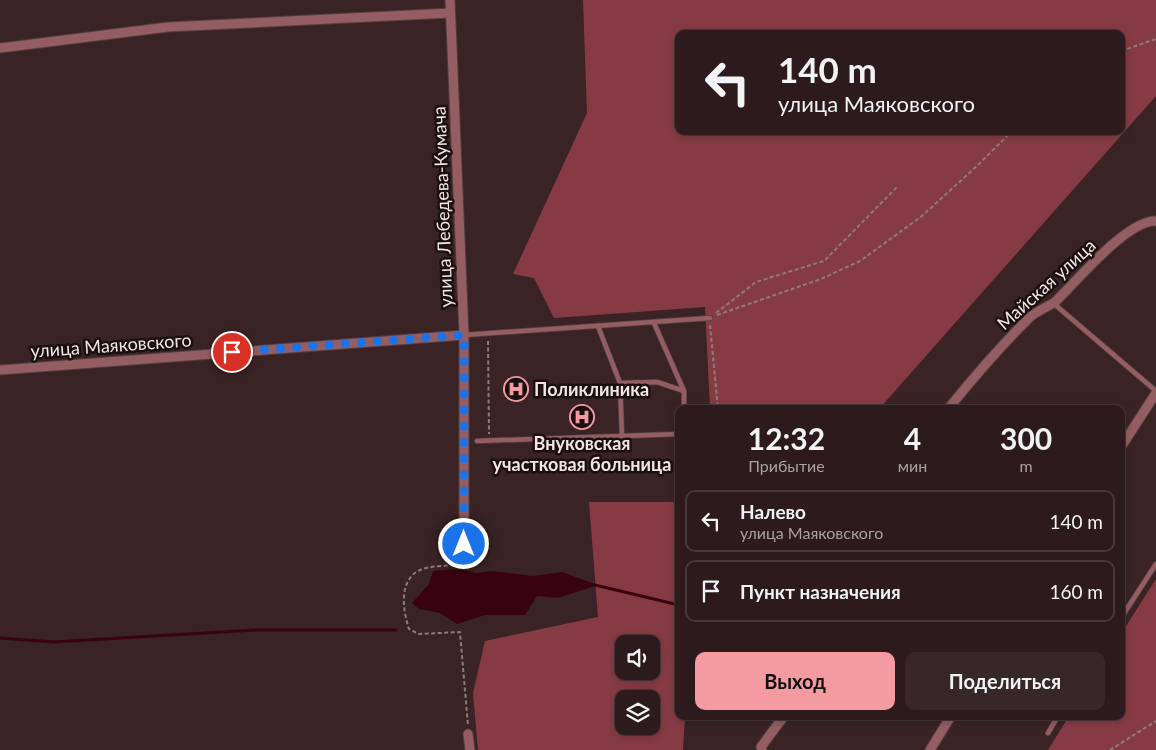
<!DOCTYPE html>
<html lang="ru">
<head>
<meta charset="utf-8">
<style>
	:root { --surface:#2c1a1c; --page:#382729; --text:#f1f3f6; --muted:#a6a1a3; --line:#48383b; --accent:#f49aa1 }
	body { margin:0; font-family:Lato,sans-serif; background:var(--page); color:var(--text); height:100vh; display:flex; flex-direction:column; font-size:19px; white-space:nowrap }
	* { box-sizing:border-box; margin:0 }
	p { font-size:16px; color:var(--muted) }
	.icon { flex:none; width:28px; height:28px; fill:none; stroke:currentColor; stroke-width:2; stroke-linecap:round; stroke-linejoin:round }
	.map { position:relative; flex:1; overflow:hidden }
	.side { position:absolute; left:675px; top:405px; width:450px; height:315px; display:flex; flex-direction:column; background:var(--surface); border-radius:10px; box-shadow:0 2px 8px #0003,0 0 0 1px var(--line) }
	.side>* { flex:none }
	.hud { position:absolute; left:675px; top:30px; width:450px; height:105px; border-radius:10px; box-shadow:0 2px 8px #0003,0 0 0 1px var(--line); background:#2c1a1c; color:var(--text); overflow:hidden }
	.buttons { position:absolute; left:615px; top:635px; display:grid; gap:10px }
	.buttons a { display:grid; place-items:center; width:45px; height:45px; border-radius:10px; background:var(--surface); box-shadow:0 2px 8px #0003,0 0 0 1px var(--line); font-size:25px }
	.pin { position:absolute; display:grid; place-items:center; width:42px; height:42px; color:#fff; margin:-21px; border:2px solid #fff; border-radius:50%; box-shadow:0 1px 5px #0007 }
	.me { position:absolute; width:55px; margin:-28px; rotate:0deg; stroke-linejoin:round; filter:drop-shadow(0 0 4px #0008) }
	.turn { display:flex; align-items:center; gap:18px; height:105px; padding:0 20px; font-size:22px }
	.turn .icon { width:65px; height:65px; stroke-width:2.5 }
	.turn b { display:block; font-size:35px; line-height:42px }
	.eta { display:flex; justify-content:space-evenly; align-items:center; height:85px; text-align:center }
	.eta b { font-size:30px; font-weight:700; line-height:35px }
	.button { display:flex; gap:10px; margin-top:auto; padding:10px 20px }
	.button a { flex:1; height:58px; border-radius:10px; background:var(--accent); color:#111; font-size:20px; font-weight:700; line-height:58px; text-align:center }
	.button a+a { background:var(--page); color:var(--text) }
	ul { padding:0; list-style:none }
	li { display:flex; align-items:center; gap:15px; height:62px; margin:0 10px 8px; padding:0 10px; border:2px solid var(--line); border-radius:10px }
	li div { flex:1 }
	li b { display:block; font-size:19px }
	li em { font-style:normal }
	.map>svg:first-child { display:block }
	.forest { fill:#863b44; fill-rule:evenodd }
	.water { fill:#38030e }
	.lines { fill:none; stroke-linecap:round; stroke-linejoin:round }
	.stream { stroke:#38030e; stroke-width:3 }
	.service-casing { stroke:#543e40; stroke-width:6 }
	.minor-casing { stroke:#543e40; stroke-width:11 }
	.path { stroke:#8e7a7b; stroke-width:2; stroke-dasharray:4 2.5; stroke-linecap:butt }
	.service { stroke:#945d61; stroke-width:4.5 }
	.minor { stroke:#945d61; stroke-width:9 }
	.route { stroke:#1a73e8; stroke-width:9; stroke-dasharray:0 16.2 }
	.labels { text-anchor:middle; dominant-baseline:central; stroke-width:5; stroke-linejoin:round; paint-order:stroke }
	.street-label { font-size:18px; fill:#f4e4e4; stroke:#1a1010 }
	.poi-label { font-size:18px; font-weight:bold; fill:#f4e4e4; stroke:#1a1010; text-anchor:start }
</style>
</head>
<body>
<div class="map">
<svg width="1156" height="750" viewBox="0 0 1156 750">
	<rect width="100%" height="100%" fill="#3a2325"/>
	<path class="forest" d="M583 0H1156V96L879 409H710L705 307 554 318 534 278 513 274 587 113ZM679 34H1121V131H679Z
		M589 502H679V716H685L683 750H478L473 693 485 641 598 617ZM624 644H651V671H624ZM624 699H651V726H624Z
		M1156 579V750H1048L1069 716H1121V634Z"/>
	<path class="water" d="M457 569 477 573 491 571 533 576 562 572 598 585 558 598 537 596 525 615H485L457 624 440 613 419 609 412 603 429 584 433 571Z"/>
	<g class="lines">
		<path class="stream" d="M595 585 679 605
			M0 638 54 642 255 630H396"/>
		<defs>
			<path id="service" d="M1053 303 1156 391
				M654 323 684 391V409
				M598 326 620 383 622 436
				M464 335 710 318
				M620 383 657 382 684 391
				M477 441 679 434
				M1121 618 1156 564
				M1048 733 1058 716"/>
			<path id="minor" d="M450 0 464 335V563
				M0 48 168 27 450 13
				M0 370 464 335
				M948 409C973 378 999 348 1027 320 1035 311 1047 308 1056 301 1078 280 1127 220 1156 221
				M1121 447 1156 393
				M468 734 470 750
				M762 750 761 747 784 716
				M930 750 951 716"/>
		</defs>
		<use href="#service" class="service-casing"/>
		<use href="#minor" class="minor-casing"/>
		<path class="path" d="M1121 51 1156 39
			M716 313 756 282 824 261 897 187
			M717 315 821 279 860 261 922 216 978 165 1012 131
			M710 325 718 409
			M488 341 489 434
			M454 565C444 566 429 566 420 570 398 580 403 611 409 629L419 634 460 632 468 726
			M1110 750 1156 721"/>
		<use href="#service" class="service"/>
		<use href="#minor" class="minor"/>
	</g>
	<g class="lines">
		<path class="route" d="M232 352 464 335V544"/>
	</g>
	<defs>
		<symbol id="hospital-ring" viewBox="-11 -11 22 22"><circle r="9.5" fill="#1a1010" stroke="#f49aa1" stroke-width="1.5"/><path d="M-5-5h3v3.5h4V-5h3V5h-3V1.5h-4V5h-3Z" fill="#f49aa1"/></symbol>
	</defs>
	<g fill-rule="evenodd">
		<use href="#hospital-ring" x="502" y="375" width="28" height="28"/>
		<use href="#hospital-ring" x="568" y="403" width="28" height="28"/>
	</g>
	<g class="labels">
		<g class="street-label">
			<text transform="translate(442 207) rotate(-92)">улица Лебедева-Кумача</text>
			<text transform="translate(1046 284) rotate(-42)">Майская улица</text>
			<text transform="translate(111 345) rotate(-4)">улица Маяковского</text>
		</g>
		<g class="poi-label">
			<text x="534" y="389">Поликлиника</text>
			<text x="582" y="443" text-anchor="middle">Внуковская<tspan x="582" dy="21">участковая больница</tspan></text>
		</g>
	</g>
</svg>
<div class="buttons">
<a><svg class="icon" aria-label="sound" viewBox="0 0 24 24"><path d="M4 9h4l5-4v14l-5-4H4zM17 9q2 3 0 6"/></svg></a>
<a><svg class="icon" aria-label="layers" viewBox="0 0 24 24"><path d="M12 4l9 5-9 5-9-5zM3 14l9 5 9-5"/></svg></a>
</div>
<div class="pin" style="left:232px;top:352px;background:#d93025"><svg class="icon" aria-label="arrive" viewBox="0 0 24 24"><path d="M6 21V4h12l-3 4 3 4H6"/></svg></div>
<svg class="me" style="left:464px;top:544px" viewBox="-20 -20 40 40"><circle r="17" fill="#1a73e8" stroke="#fff" stroke-width="3"/><path d="M0-11L8 9 0 5-8 9z" fill="#fff"/></svg>
<div class="hud">
<div class="turn"><svg class="icon" aria-label="left" viewBox="0 0 24 24"><path d="M17 20v-9H6M10 6l-5 5 5 5"/></svg><div><b>140 m</b>улица Маяковского</div></div>
</div>
<section class="side">
<div class="eta">
<div><b>12:32</b><p>Прибытие</p></div>
<div><b>4</b><p>мин</p></div>
<div><b>300</b><p>m</p></div>
</div>
<ul>
<li><svg class="icon" aria-label="left" viewBox="0 0 24 24"><path d="M17 20v-9H6M10 6l-5 5 5 5"/></svg><div><b>Налево</b><p>улица Маяковского</p></div><em>140 m</em></li>
<li><svg class="icon" aria-label="arrive" viewBox="0 0 24 24"><path d="M6 21V4h12l-3 4 3 4H6"/></svg><div><b>Пункт назначения</b></div><em>160 m</em></li>
</ul>
<div class="button"><a>Выход</a><a>Поделиться</a></div>
</section>
</div>
</body>
</html>
